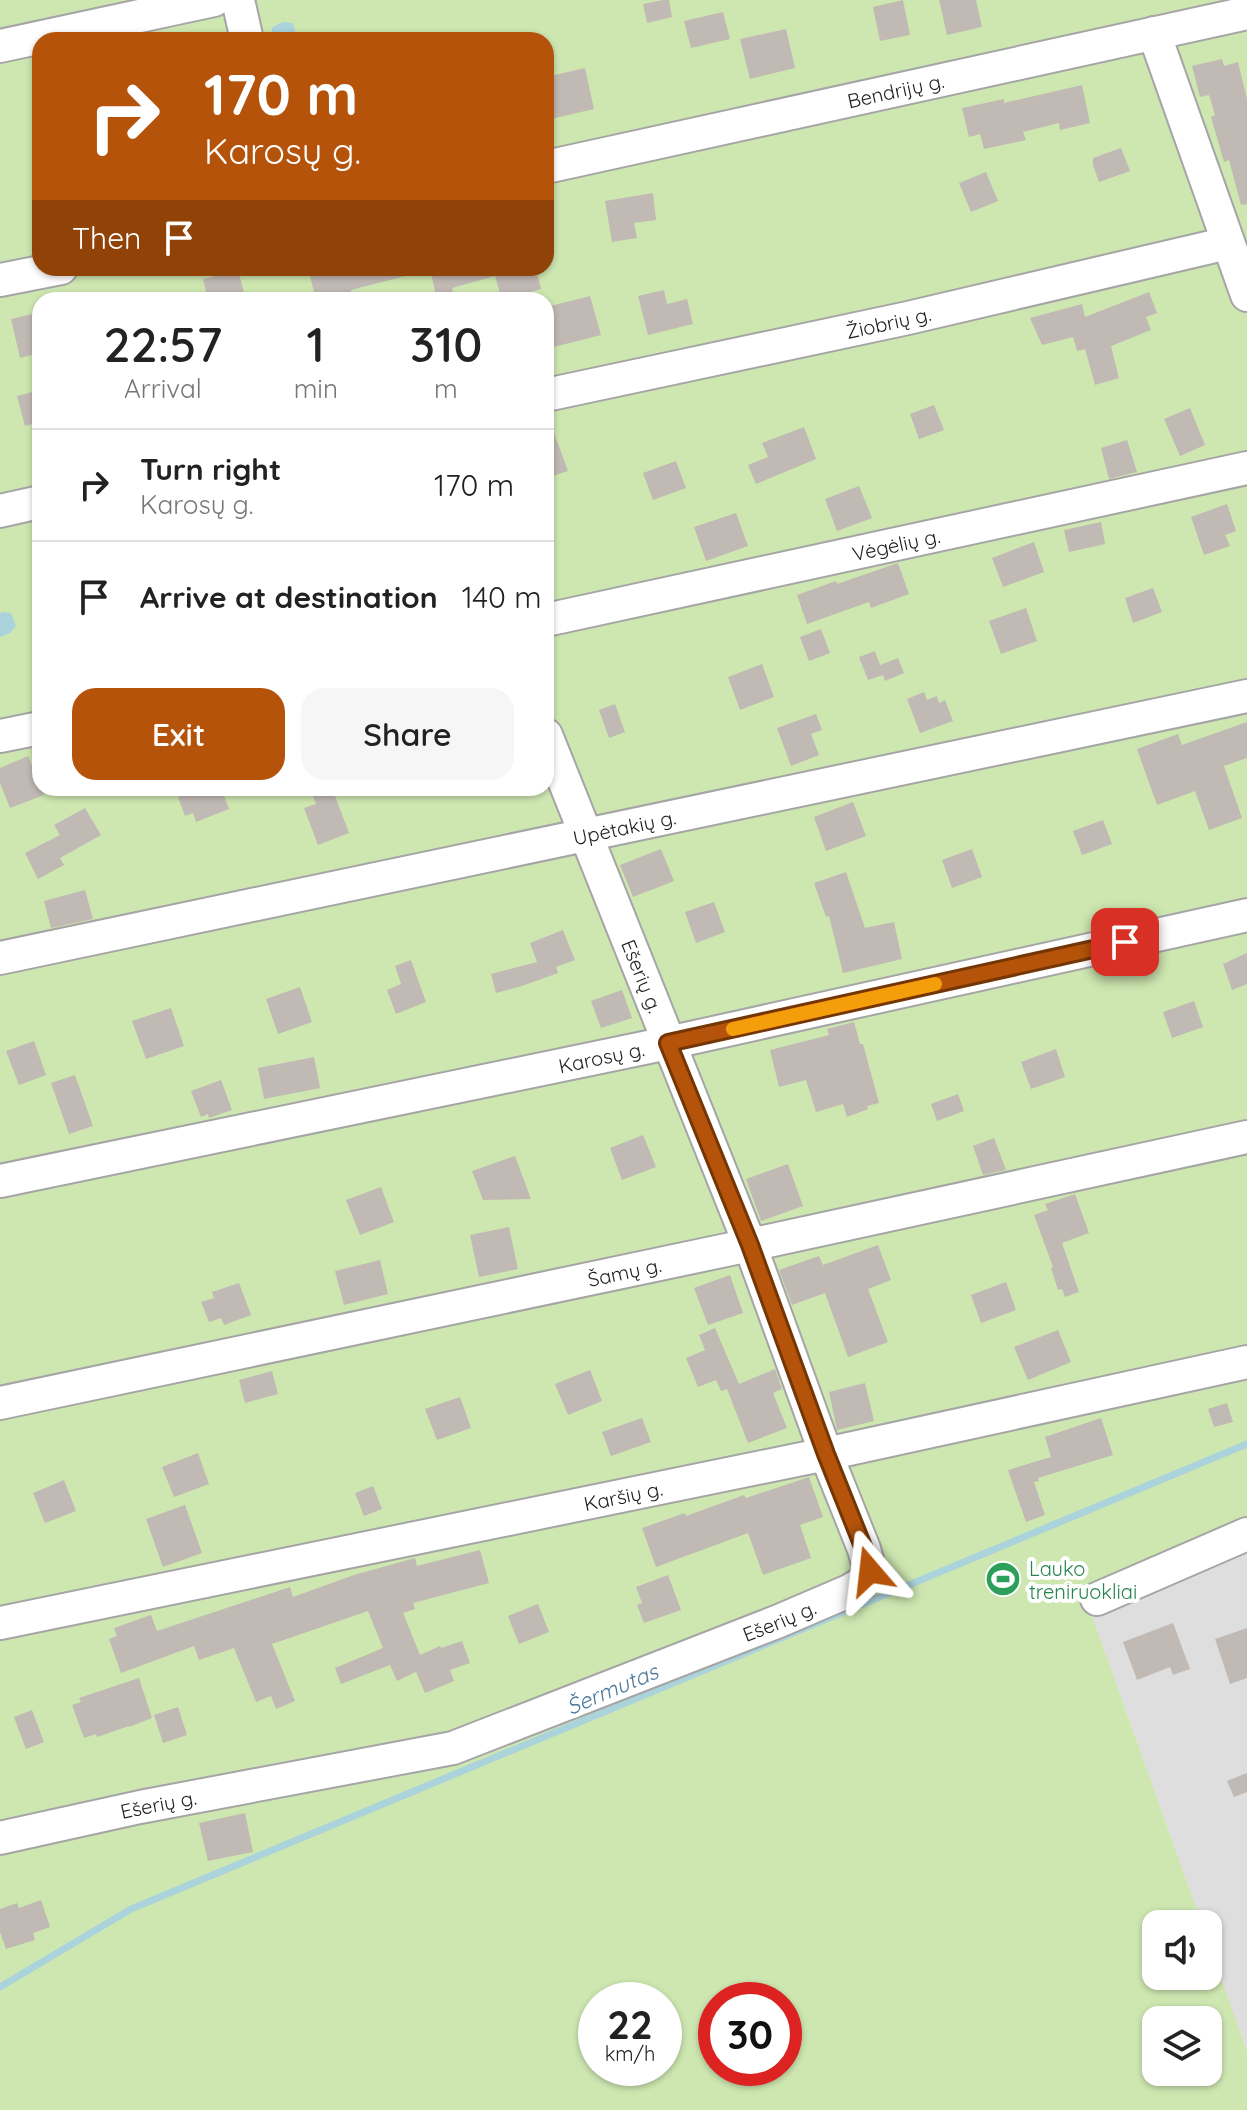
<!DOCTYPE html>
<html lang="en">
<head>
<meta charset="utf-8">
<style>
	:root { --surface:#fff; --page:#f6f6f6; --text:#222; --muted:#767676; --line:#e0e0e0; --accent:#b45309 }
	body { margin:0; font-family:Quicksand,sans-serif; background:var(--page); color:var(--text); height:100vh; display:flex; flex-direction:column; font-size:30px; white-space:nowrap }
	* { box-sizing:border-box; margin:0 }
	p { font-size:26px; color:var(--muted) }
	.icon { flex:none; width:44px; height:44px; fill:none; stroke:currentColor; stroke-width:2; stroke-linecap:round; stroke-linejoin:round }
	.map { position:relative; flex:1; overflow:hidden }
	.details { position:absolute; left:32px; top:292px; width:522px; height:504px; display:flex; flex-direction:column; background:var(--surface); border-radius:24px; box-shadow:0 2px 6px #0004 }
	.details>* { flex:none }
	.guide { position:absolute; left:32px; top:32px; width:522px; height:244px; border-radius:24px; box-shadow:0 2px 6px #0004; background:#b45309; color:#fff; overflow:hidden }
	.controls { position:absolute; left:1142px; top:1910px; display:grid; gap:16px }
	.controls a { display:grid; place-items:center; width:80px; height:80px; border-radius:16px; background:var(--surface); box-shadow:0 2px 6px #0004; font-size:40px }
	.speed { position:absolute; left:578px; top:1982px; display:flex; gap:16px; font-size:40px; font-weight:700; text-align:center }
	.speed>* { display:grid; place-content:center; width:104px; height:104px; border-radius:50%; background:var(--surface); box-shadow:0 2px 6px #0004; line-height:1 }
	.speed small { font-size:20px; font-weight:400 }
	.speed .limit { border:12px solid #d22; background:#fff; color:#111 }
	.pin { position:absolute; display:grid; place-items:center; width:68px; height:68px; color:#fff; margin:-34px; border-radius:16px; box-shadow:0 4px 12px #0006 }
	.me { position:absolute; width:88px; margin:-44px; rotate:343deg; stroke-linejoin:round; filter:drop-shadow(0 0 6px #0008) }
	.turn { display:flex; align-items:center; gap:28px; height:168px; padding:0 40px; font-size:36px }
	.turn .icon { width:104px; height:104px; stroke-width:2.5 }
	.turn b { display:block; font-size:56px; line-height:68px }
	.then { display:flex; align-items:center; height:76px; padding:0 40px; background:#0003; gap:16px; font-size:30px }
	.eta { display:flex; justify-content:space-evenly; align-items:center; height:136px; text-align:center }
	.eta b { font-size:48px; font-weight:600; line-height:56px }
	.primary-button { display:flex; gap:16px; margin-top:auto; padding:16px 40px }
	.primary-button a { flex:1; height:92px; border-radius:24px; background:var(--accent); color:#fff; font-size:32px; font-weight:600; line-height:92px; text-align:center }
	.primary-button a+a { background:var(--page); color:var(--text) }
	ul { padding:0; list-style:none }
	li { display:flex; align-items:center; gap:24px; height:112px; padding:0 40px; border-top:2px solid var(--line) }
	li div { flex:1 }
	li b { display:block; font-size:30px }
	li em { font-style:normal }
	.map>svg:first-child { display:block }
	.residential { fill:#dfdede }
	.grass { fill:#cee7b1; fill-rule:evenodd }
	.water { fill:#abd3dc }
	.lines { fill:none; stroke-linecap:round; stroke-linejoin:round }
	.stream { stroke:#abd3dc; stroke-width:7 }
	.building { fill:#c1b9b4 }
	.minor-casing { stroke:#a5a5a5; stroke-width:36 }
	.minor { stroke:#fff; stroke-width:32 }
	.route-casing { stroke:#753606; stroke-width:20 }
	.route { stroke:#b45309; stroke-width:14 }
	.slow { stroke:#f59e0b; stroke-width:14 }
	.labels { text-anchor:middle; dominant-baseline:central; stroke-width:8; stroke-linejoin:round; paint-order:stroke }
	.street-label { font-size:20px; fill:#212121; stroke:#fff }
	.leisure-label { font-size:20px; fill:#27864d; stroke:#fff; text-anchor:start }
	.water-label { font-size:22px; font-style:italic; fill:#4b789c; stroke:#fff }
</style>
</head>
<body>
<div class="map">
<svg width="1247" height="2110" viewBox="0 0 1247 2110">
	<rect width="100%" height="100%" fill="#f0ede8"/>
	<path class="residential" d="M1247 1519V2051L1208 1941V1924H1202L1083 1590Z"/>
	<path class="grass" d="M0 0H1247V1519L1083 1590 1202 1924H1156V1976H1208V1941L1247 2051V2110H0ZM40 40H546V268H40ZM40 300H546V788H40ZM596 2000H664V2068H596ZM716 2000H784V2068H716ZM1156 2020H1208V2072H1156Z"/>
	<path class="water" d="M284 22 293 23 298 40H271L272 28 278 24Z
		M4 612 11 613 16 626 10 633 0 637V613Z"/>
	<g class="lines">
		<path class="stream" d="M0 1987 131 1909 1247 1444"/>
	</g>
	<path class="building" d="M663 0H669L672 17 647 23 643 4Z
		M903 0 910 35 880 41 873 7Z
		M939 0H976L982 27 947 35Z
		M723 12 730 39 691 48 684 21Z
		M786 29 795 68 750 79 740 39Z
		M1222 59 1224 66 1238 62 1247 99V204L1241 205 1229 160 1224 162 1211 117 1215 115 1209 95 1200 97 1192 66Z
		M585 68 594 109 551 119 546 98V77Z
		M1082 85 1090 123 1060 130 1059 123 1023 132 1026 140 984 149 980 134 969 137 962 108 1004 99V103Z
		M1121 148 1130 171 1099 182 1093 165V158Z
		M986 172 998 201 971 212 959 183Z
		M653 193 656 220 634 223 637 238 612 242 605 201Z
		M308 268H412L413 274 351 290 352 295 334 300H316Z
		M430 268H536L541 289 502 300 495 276 452 288 455 300H437Z
		M238 270 246 300H208L203 279Z
		M664 290 667 304 687 299 693 324 648 335 638 296Z
		M1149 292 1157 313 1146 317 1151 330 1111 346 1119 378 1095 385 1085 349 1077 351 1073 337 1042 345 1030 318 1082 304 1085 317Z
		M590 296 601 335 546 349V307Z
		M40 312V353L20 358 11 319Z
		M40 390V422L25 426 17 396Z
		M934 405 944 430 919 439 910 414Z
		M1190 408 1205 445 1180 456 1164 419Z
		M548 416 568 471 546 478V417Z
		M804 427 816 459 756 484 748 465 768 457 762 443Z
		M1127 440 1137 472 1109 479 1101 448Z
		M676 461 686 488 653 500 643 473Z
		M859 486 872 518 837 531 825 499Z
		M1227 504 1236 531 1225 535 1230 546 1204 555 1191 517Z
		M736 513 748 546 706 561 694 527Z
		M1101 522 1105 544 1069 552 1064 530Z
		M1034 542 1044 572 1003 587 992 558Z
		M898 563 909 594 871 608 869 602 807 624 797 595 836 581 837 584Z
		M1153 588 1162 612 1133 623 1125 598Z
		M1026 608 1037 641 1001 654 989 621Z
		M821 629 830 653 809 661 800 637Z
		M875 651 880 665 898 658 904 673 885 681 883 675 868 680 859 657Z
		M762 664 774 697 740 710 728 677Z
		M924 692 927 700 937 696 939 703 945 700 953 721 920 733 907 699Z
		M615 704 625 732 609 738 599 710Z
		M816 714 822 730 811 734 819 755 791 766 777 728Z
		M1247 722V758L1224 766 1242 818 1209 830 1195 791 1157 805 1137 749 1178 734 1182 745Z
		M28 756 44 795 10 808 0 783V768Z
		M203 788H221L229 809 196 822 193 813 185 816 178 797Z
		M310 788H332L349 833 318 845 304 808 316 804Z
		M853 802 866 836 826 851 814 817Z
		M85 808 101 835 60 858 64 865 38 879 25 853 60 835 54 825Z
		M1103 820 1112 844 1082 855 1073 831Z
		M661 849 674 881 633 897 620 865Z
		M972 849 982 877 952 888 942 860Z
		M846 872 865 928 894 922 902 959 843 973 829 916 826 917 814 883Z
		M85 890 93 919 51 928 44 901Z
		M714 902 725 932 696 943 685 912Z
		M563 930 575 960 556 967 558 973 522 986 496 993 491 974 537 962 530 943Z
		M1247 953V984L1232 990 1223 964Z
		M411 960 426 1002 396 1014 387 990 401 984 395 966Z
		M300 987 312 1022 278 1034 266 999Z
		M622 990 632 1018 601 1028 591 1001Z
		M1194 1001 1203 1027 1172 1038 1163 1012Z
		M171 1008 184 1046 146 1059 132 1021Z
		M854 1022 860 1044H863L879 1103 867 1106 868 1109 847 1117 843 1104 816 1112 806 1080 779 1087 770 1050 829 1035 827 1029Z
		M34 1041 46 1075 19 1085 6 1051Z
		M1056 1049 1065 1077 1031 1089 1021 1062Z
		M314 1057 320 1088 264 1099 258 1068Z
		M75 1075 93 1126 69 1134 51 1083Z
		M221 1080 232 1110 209 1118 208 1114 201 1117 191 1091Z
		M958 1094 964 1111 937 1121 931 1104Z
		M643 1135 656 1167 622 1180 610 1148Z
		M994 1138 1006 1170 983 1175 973 1146Z
		M515 1156 531 1199 483 1200 472 1171Z
		M788 1164 803 1206 761 1221 746 1179Z
		M381 1187 394 1222 360 1235 346 1200Z
		M1075 1194 1089 1233 1062 1243 1079 1292 1065 1297 1062 1289 1058 1290 1051 1268 1053 1267 1034 1215 1048 1210 1045 1204Z
		M509 1227 518 1269 479 1277 470 1235Z
		M878 1245 891 1280 868 1289 888 1342 848 1357 825 1293 792 1305 779 1270 819 1256 823 1265Z
		M380 1260 388 1294 344 1305 335 1271Z
		M730 1275 743 1313 708 1325 694 1288Z
		M1006 1282 1016 1310 981 1323 971 1295Z
		M239 1283 251 1315 224 1325 221 1318 209 1322 201 1302 214 1298 212 1292Z
		M715 1328 739 1384 775 1369 782 1389 773 1393 787 1428 748 1443 727 1389 721 1391 716 1380 698 1387 686 1358 705 1350 699 1335Z
		M1058 1330 1071 1362 1028 1380 1014 1347Z
		M590 1370 602 1401 568 1415 555 1384Z
		M272 1371 278 1394 245 1403 239 1380Z
		M865 1383 874 1421 837 1430 829 1392Z
		M460 1397 471 1428 437 1440 425 1409Z
		M1227 1403 1233 1422 1214 1427 1208 1409Z
		M642 1418 651 1442 611 1456 602 1432Z
		M1101 1418 1113 1455 1038 1478 1039 1481 1034 1482 1045 1515 1026 1522 1008 1470 1051 1457 1045 1437Z
		M198 1453 209 1484 174 1497 162 1467Z
		M809 1477 823 1517 800 1525 811 1558 763 1575 748 1533 656 1567 642 1528 685 1513 686 1516 744 1495 746 1498Z
		M64 1480 76 1511 45 1523 33 1493Z
		M373 1486 382 1509 364 1516 355 1493Z
		M185 1505 202 1553 163 1567 146 1519Z
		M480 1550 489 1583 413 1603 415 1609 403 1613 420 1655 440 1646 441 1648 462 1641 470 1663 450 1670 454 1681 425 1693 416 1672 397 1681 390 1665 341 1684 335 1668 383 1648 368 1611 272 1644 295 1701 276 1709 271 1696 256 1702 234 1648 199 1660 194 1646 121 1673 109 1639 117 1636 114 1628 151 1615 157 1631 290 1587 293 1597 354 1575 415 1558 417 1566Z
		M668 1575 681 1610 644 1623 637 1605 642 1603 636 1587Z
		M538 1604 549 1632 519 1644 508 1616Z
		M1173 1623 1190 1669 1173 1675 1170 1667 1137 1680 1123 1642Z
		M1247 1628V1678L1230 1684 1215 1639Z
		M139 1678 152 1718 129 1727V1726L97 1737 96 1734 84 1738 72 1705 81 1702 79 1698Z
		M178 1707 187 1735 163 1743 154 1715Z
		M32 1710 44 1742 26 1749 14 1717Z
		M1247 1773V1792L1234 1797 1227 1781Z
		M245 1813 253 1852 208 1861 199 1823Z
		M41 1900 50 1927 33 1933 35 1940 6 1949 0 1932V1909L17 1903 19 1908Z"/>
	<g class="lines">
		<defs>
			<g id="minor">
				<path d="M238 0 247 40"/>
				<path d="M1154 33 1247 295"/>
				<path d="M0 46 214 0"/>
				<path id="s1" d="M546 167 1247 13"/>
				<path d="M0 280 61 268"/>
				<path id="s2" d="M546 395 908 318 1228 243"/>
				<path d="M0 511 40 502"/>
				<path id="s3" d="M546 620 1247 468"/>
				<path d="M0 736 40 728"/>
				<path id="s4" d="M0 958 1247 696"/>
				<path id="s5" d="M0 1181 668 1043 1247 915"/>
				<path id="s6" d="M0 1403 750 1245 1247 1137"/>
				<path d="M1097 1599 1247 1534"/>
				<path id="s7" d="M0 1623 826 1454 1247 1362"/>
				<path id="s8" d="M0 1838 140 1807 453 1748 779 1621 849 1591 861 1584 870 1571 864 1549 826 1454 750 1245 546 735"/>
			</g>
		</defs>
		<use href="#minor" class="minor-casing"/>
		<use href="#minor" class="minor"/>
	</g>
	<g class="lines">
		<defs>
			<path id="route" d="M870 1571 864 1549 826 1454 750 1245 668 1043 1125 942"/>
		</defs>
		<use href="#route" class="route-casing"/>
		<use href="#route" class="route"/>
		<path class="slow" d="M733 1029 935 984"/>
	</g>
	<defs>
		<symbol id="stadium-disc" viewBox="-11 -11 22 22"><circle r="9.5" fill="#2e9e5b" stroke="#fff"/><path d="M0-5a6.5 5 0 1 0 0 10a6.5 5 0 1 0 0-10ZM-3.5-1.8h7v3.6h-7Z" fill="#fff"/></symbol>
	</defs>
	<g fill-rule="evenodd">
		<use href="#stadium-disc" x="983" y="1559" width="40" height="40"/>
	</g>
	<g class="labels">
		<g class="street-label">
			<text stroke="none"><textPath href="#s1" startOffset="358">Bendrijų g.</textPath></text>
			<text stroke="none"><textPath href="#s2" startOffset="350">Žiobrių g.</textPath></text>
			<text stroke="none"><textPath href="#s3" startOffset="358">Vėgėlių g.</textPath></text>
			<text stroke="none"><textPath href="#s4" startOffset="638">Upėtakių g.</textPath></text>
			<text transform="translate(642 976) rotate(68)">Ešerių g.</text>
			<text stroke="none"><textPath href="#s5" startOffset="614">Karosų g.</textPath></text>
			<text stroke="none"><textPath href="#s6" startOffset="638">Šamų g.</textPath></text>
			<text stroke="none"><textPath href="#s7" startOffset="636">Karšių g.</textPath></text>
			<text stroke="none"><textPath href="#s8" startOffset="812">Ešerių g.</textPath></text>
			<text stroke="none"><textPath href="#s8" startOffset="162">Ešerių g.</textPath></text>
		</g>
		<g class="leisure-label">
			<text x="1029" y="1568">Lauko<tspan x="1029" dy="23">treniruokliai</tspan></text>
		</g>
		<g class="water-label">
			<text transform="translate(612 1689) rotate(-23)">Šermutas</text>
		</g>
	</g>
</svg>
<div class="controls">
<a><svg class="icon" aria-label="sound" viewBox="0 0 24 24"><path d="M4 9h4l5-4v14l-5-4H4zM17 9q2 3 0 6"/></svg></a>
<a><svg class="icon" aria-label="layers" viewBox="0 0 24 24"><path d="M12 4l9 5-9 5-9-5zM3 14l9 5 9-5"/></svg></a>
</div>
<div class="speed"><div>22<small>km/h</small></div><div class="limit">30</div></div>
<div class="pin" style="left:1125px;top:942px;background:#d93025"><svg class="icon" aria-label="arrive" viewBox="0 0 24 24"><path d="M6 21V4h12l-3 4 3 4H6"/></svg></div>
<svg class="me" style="left:870px;top:1571px" viewBox="-20 -20 40 40"><path d="M0-17L14 15 0 8-14 15z" fill="#b45309" stroke="#fff" stroke-width="4"/></svg>
<div class="guide">
<div class="turn"><svg class="icon" aria-label="right" viewBox="0 0 24 24"><path d="M7 20v-9h11M14 6l5 5-5 5"/></svg><div><b>170 m</b>Karosų g.</div></div>
<div class="then">Then<svg class="icon" aria-label="arrive" viewBox="0 0 24 24"><path d="M6 21V4h12l-3 4 3 4H6"/></svg></div>
</div>
<section class="details">
<div class="eta">
<div><b>22:57</b><p>Arrival</p></div>
<div><b>1</b><p>min</p></div>
<div><b>310</b><p>m</p></div>
</div>
<ul>
<li><svg class="icon" aria-label="right" viewBox="0 0 24 24"><path d="M7 20v-9h11M14 6l5 5-5 5"/></svg><div><b>Turn right</b><p>Karosų g.</p></div><em>170 m</em></li>
<li><svg class="icon" aria-label="arrive" viewBox="0 0 24 24"><path d="M6 21V4h12l-3 4 3 4H6"/></svg><div><b>Arrive at destination</b></div><em>140 m</em></li>
</ul>
<div class="primary-button"><a>Exit</a><a>Share</a></div>
</section>
</div>
</body>
</html>
